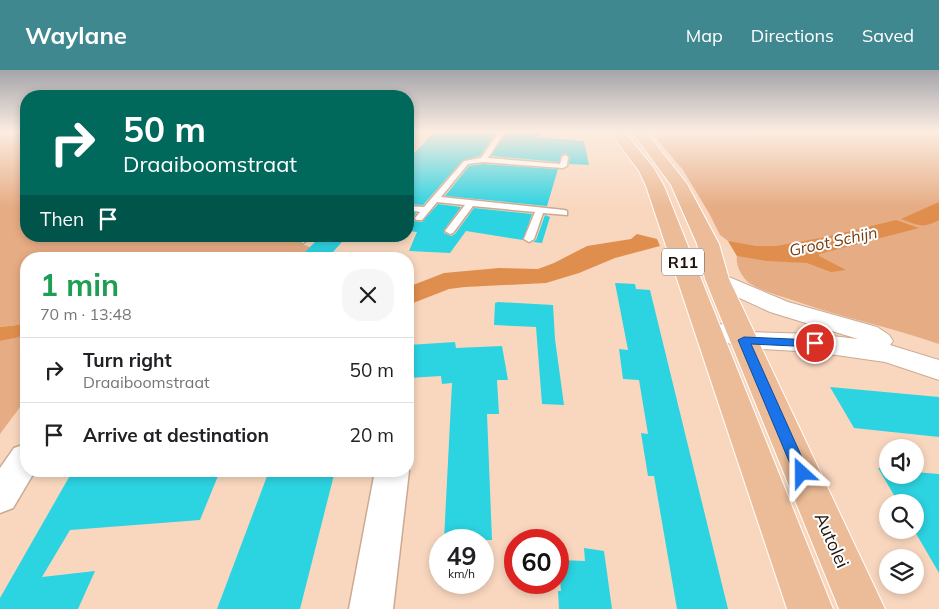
<!DOCTYPE html>
<html lang="en">
<head>
<meta charset="utf-8">
<style>
	:root { --surface:#fff; --page:#f6f6f6; --text:#202124; --muted:#757577; --line:#e0e0e0; --accent:#40888f }
	body { margin:0; font-family:Mulish,sans-serif; background:var(--page); color:var(--text); height:100vh; display:flex; flex-direction:column; font-size:19px; white-space:nowrap }
	* { box-sizing:border-box; margin:0 }
	p { font-size:16px; color:var(--muted) }
	.icon { flex:none; width:28px; height:28px; fill:none; stroke:currentColor; stroke-width:2; stroke-linecap:round; stroke-linejoin:round }
	.map { position:relative; flex:1; overflow:hidden }
	.panel { position:absolute; left:20px; top:182px; width:394px; height:225px; display:flex; flex-direction:column; background:var(--surface); border-radius:20px; box-shadow:0 2px 8px #0003 }
	.panel>* { flex:none }
	.top-card { position:absolute; left:20px; top:20px; width:394px; height:152px; border-radius:20px; box-shadow:0 2px 8px #0003; background:#00695c; color:#fff; overflow:hidden }
	.controls { position:absolute; left:879px; top:369px; display:grid; gap:10px }
	.controls a { display:grid; place-items:center; width:45px; height:45px; border-radius:50%; background:var(--surface); box-shadow:0 2px 8px #0003; font-size:25px }
	.speed { position:absolute; left:429px; top:459px; display:flex; gap:10px; font-size:25px; font-weight:700; text-align:center }
	.speed>* { display:grid; place-content:center; width:65px; height:65px; border-radius:50%; background:var(--surface); box-shadow:0 2px 8px #0003; line-height:1 }
	.speed small { font-size:12px; font-weight:400 }
	.speed .limit { border:8px solid #d22; background:#fff; color:#111 }
	.pin { position:absolute; display:grid; place-items:center; width:42px; height:42px; color:#fff; margin:-21px; border:2px solid #fff; border-radius:50%; box-shadow:0 1px 5px #0007 }
	.me { position:absolute; width:55px; margin:-28px; rotate:336deg; stroke-linejoin:round; filter:drop-shadow(0 0 4px #0008) }
	.turn { display:flex; align-items:center; gap:18px; height:105px; padding:0 20px; font-size:22px }
	.turn .icon { width:65px; height:65px; stroke-width:2.5 }
	.turn b { display:block; font-size:35px; line-height:42px }
	.then { display:flex; align-items:center; height:48px; padding:0 20px; background:#0003; gap:10px; font-size:19px }
	.round { display:grid; place-items:center; flex:none; width:52px; height:52px; border-radius:20px; background:var(--page) }
	.summary { display:flex; align-items:center; justify-content:space-between; height:85px; padding:0 20px }
	h1 { font-size:30px; font-weight:700; line-height:38px; color:#1e9e55 }
	ul { padding:0; list-style:none }
	li { display:flex; align-items:center; gap:15px; height:65px; padding:0 20px; border-top:1px solid var(--line) }
	li div { flex:1 }
	li b { display:block; font-size:19px }
	li em { font-style:normal }
	header { display:flex; align-items:center; gap:30px; box-sizing:border-box; height:70px; padding:0 25px; background:var(--accent); color:#fff }
	header strong { font-size:24px }
	nav { display:flex; gap:28px; margin-inline-start:auto; font-size:18px }
	.map>svg:first-child { display:block }
	.green { fill:#e6ac84 }
	.water { fill:#e08e4e }
	.building { fill:#2cd3e1 }
	.lines { fill:none; stroke-linecap:round; stroke-linejoin:round }
	.lane-casing { stroke:#caaa93; stroke-width:3 }
	.street-casing { stroke:#caaa93; stroke-width:3 }
	.secondary-casing { stroke:#caaa93; stroke-width:2 }
	.primary-casing { stroke:#fff; stroke-width:2 }
	.lane { fill:#fff; fill-rule:evenodd }
	.street { fill:#fff; fill-rule:evenodd }
	.secondary { fill:#fff; fill-rule:evenodd }
	.primary { fill:#ecbc98; fill-rule:evenodd }
	.route { fill:#1a73e8; stroke:#114b97 }
	.labels { text-anchor:middle; dominant-baseline:central; stroke-width:4; stroke-linejoin:round; paint-order:stroke }
	.far-water-label { font-size:16px; font-style:italic; fill:#753f10; stroke:#fff }
	.shield { fill:#fff; stroke:#625a54; stroke-width:1 }
	.shield-label { font-size:16px; font-weight:bold; fill:#1f130b }
	.street-label { font-size:18px; fill:#1f130b; stroke:#fff }
</style>
</head>
<body>
<header>
<strong>Waylane</strong>
<nav><a>Map</a><a>Directions</a><a>Saved</a></nav>
</header>
<div class="map">
<svg width="939" height="539" viewBox="0 0 939 539">
	<rect width="100%" height="100%" fill="#f9d7bf"/>
	<path class="green" d="M0 62H26V166H285L336 189H26V254L0 257Z
		M651 62H939V274C890 257 840 247 792 230 778 225 761 221 749 213 742 207 735 195 737 186L728 171 720 165 709 143 683 100Z
		M26 266V329L0 364V271Z"/>
	<path class="water" d="M939 132V150C923 159 918 155 901 149Z
		M896 150 919 158 819 184V186L846 200 831 202 807 193 767 191 737 186 728 171 756 176H776L826 167Z
		M637 164 657 169 660 176 615 188 579 203 546 213 465 217 449 219 408 235V217L444 203 499 198 538 199 554 193 587 176 631 169Z
		M26 254V266L0 271V257Z"/>
	<path class="building" d="M434 62H497L480 86 463 90 423 135 408 134V90Z
		M507 62H542L539 67 584 71 589 95 569 94 570 87 566 83 561 85 559 92 491 86Z
		M483 94 558 99 547 136 445 126 469 96Z
		M438 134 461 137 444 160V163L451 166 455 164 474 138 532 144 523 170 466 161 450 183 409 181 417 162 408 161V142L416 143 414 147V151L422 152Z
		M545 145 550 147 542 173 533 172 536 170Z
		M321 166H347L327 189H298Z
		M615 213 635 214 636 219 650 220 728 539H677L654 406H648L641 363 648 364 639 310 623 309 619 279 628 280Z
		M498 232 553 235 555 269 564 335 542 334 536 257 494 255 495 233Z
		M455 272 456 278 502 276 508 310H497L499 344H487L492 470H444L452 313 442 314 441 306 408 308V275Z
		M830 317 939 327V367L854 358Z
		M878 398 888 399V405H915V402L939 404V503L914 460 915 432H898Z
		M95 401H220L200 450 70 460 42 507 95 501 78 539H0V528L72 402Z
		M269 401H335L300 539H217Z
		M584 478 604 481 612 539H559L558 521H561L558 490 585 491Z"/>
	<g class="lines">
		<defs>
			<path id="lane" d="M499 62H505L488 88 560 94 562 87 565 85 568 87 567 96 563 98 483 92 468 94 441 127 564 140 567 141V145L543 143 534 169 529 172 524 169 535 142 473 136 453 163 450 164 445 161 465 135 437 132 422 150H416L415 148 420 142 408 140V136L424 137 464 91 481 88Z
				M302 166H313L303 173 298 170Z"/>
			<path id="street" d="M26 374V401H35L13 438 0 443V398L14 378Z
				M408 397 409 401 393 539H349L375 401H408Z"/>
			<path id="secondary" d="M717 202 788 232 877 257 889 265 893 271 890 275 939 290V310L885 292 815 282 744 278 698 264 694 258 698 252 707 250 746 262 815 264 858 269 770 242 709 214 705 209 709 204Z"/>
			<path id="primary" d="M610 62H624L653 97 664 116 833 539H787L646 116 639 101Z
				M632 62H646L687 114 719 174 729 209 885 539H839L705 209 697 174 671 115Z"/>
		</defs>
		<use href="#lane" class="lane-casing"/>
		<use href="#street" class="street-casing"/>
		<use href="#secondary" class="secondary-casing"/>
		<use href="#primary" class="primary-casing"/>
		<use href="#lane" class="lane"/>
		<use href="#street" class="street"/>
		<use href="#secondary" class="secondary"/>
		<use href="#primary" class="primary"/>
	</g>
	<linearGradient id="sky" x2="0" y2="1"><stop stop-color="#a5a5aa"/><stop offset="0.45" stop-color="#fcede2"/><stop offset="1" stop-color="#fcede2" stop-opacity="0"/></linearGradient>
	<rect width="939" height="137" fill="url(#sky)"/>
	<path class="route" d="M744 267 815 270 821 273 815 277 751 274 809 403 807 407 802 409 797 407 794 403 738 270Z"/>
	<g class="labels">
		<g class="far-water-label">
			<text transform="translate(833 171) rotate(-12)">Groot Schijn</text>
		</g>
		<rect class="shield" x="662" y="178.5" width="42" height="27" rx="4"/>
		<g class="shield-label">
			<text x="683" y="192">R11</text>
		</g>
		<g class="street-label">
			<text transform="translate(832 470) rotate(66)">Autolei</text>
		</g>
	</g>
</svg>
<div class="controls">
<a><svg class="icon" aria-label="sound" viewBox="0 0 24 24"><path d="M4 9h4l5-4v14l-5-4H4zM17 9q2 3 0 6"/></svg></a>
<a><svg class="icon" aria-label="search" viewBox="0 0 24 24"><circle cx="10" cy="10" r="6"/><path d="M15 15l6 6"/></svg></a>
<a><svg class="icon" aria-label="layers" viewBox="0 0 24 24"><path d="M12 4l9 5-9 5-9-5zM3 14l9 5 9-5"/></svg></a>
</div>
<div class="speed"><div>49<small>km/h</small></div><div class="limit">60</div></div>
<div class="pin" style="left:815px;top:273px;background:#d93025"><svg class="icon" aria-label="arrive" viewBox="0 0 24 24"><path d="M6 21V4h12l-3 4 3 4H6"/></svg></div>
<svg class="me" style="left:802px;top:403px" viewBox="-20 -20 40 40"><path d="M0-17L14 15 0 8-14 15z" fill="#1a73e8" stroke="#fff" stroke-width="4"/></svg>
<div class="top-card">
<div class="turn"><svg class="icon" aria-label="right" viewBox="0 0 24 24"><path d="M7 20v-9h11M14 6l5 5-5 5"/></svg><div><b>50 m</b>Draaiboomstraat</div></div>
<div class="then">Then<svg class="icon" aria-label="arrive" viewBox="0 0 24 24"><path d="M6 21V4h12l-3 4 3 4H6"/></svg></div>
</div>
<section class="panel">
<div class="summary"><div><h1>1 min</h1><p>70 m · 13:48</p></div><a class="round"><svg class="icon" aria-label="close" viewBox="0 0 24 24"><path d="M6 6l12 12M18 6L6 18"/></svg></a></div>
<ul>
<li><svg class="icon" aria-label="right" viewBox="0 0 24 24"><path d="M7 20v-9h11M14 6l5 5-5 5"/></svg><div><b>Turn right</b><p>Draaiboomstraat</p></div><em>50 m</em></li>
<li><svg class="icon" aria-label="arrive" viewBox="0 0 24 24"><path d="M6 21V4h12l-3 4 3 4H6"/></svg><div><b>Arrive at destination</b></div><em>20 m</em></li>
</ul>
</section>
</div>
</body>
</html>
